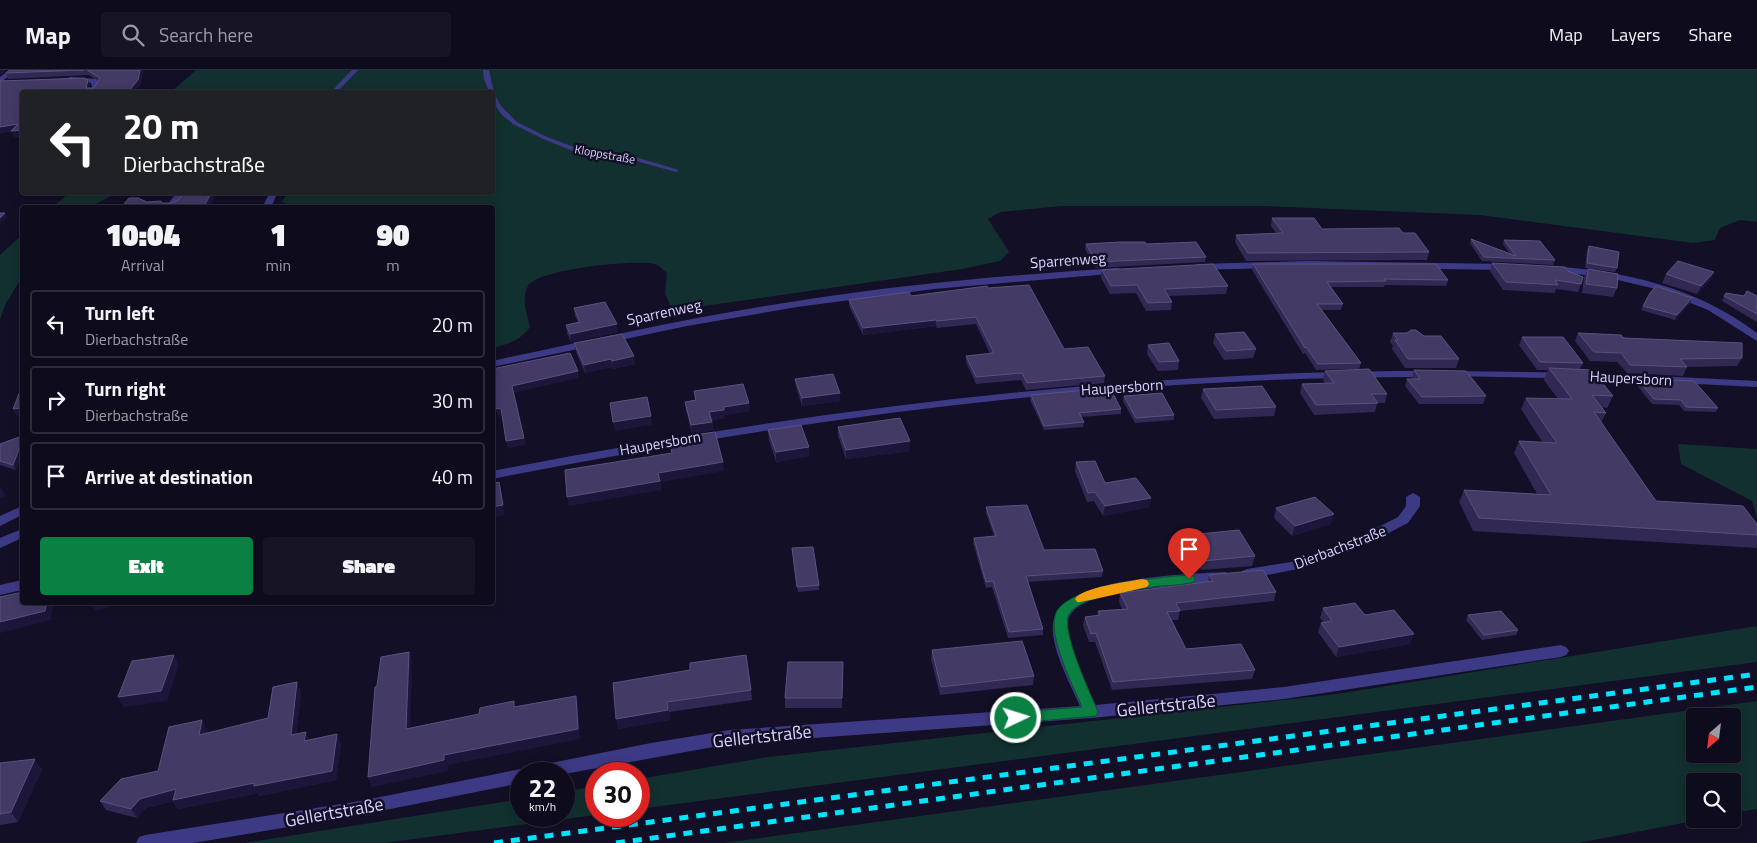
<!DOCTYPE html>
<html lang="en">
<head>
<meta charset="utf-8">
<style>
	:root { --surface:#0e0b1c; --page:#171425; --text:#f1f3f6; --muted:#9b9ba3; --line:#2e2b3b; --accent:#0b8043 }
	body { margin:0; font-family:"Titillium Web",sans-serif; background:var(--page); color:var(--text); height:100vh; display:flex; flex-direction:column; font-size:19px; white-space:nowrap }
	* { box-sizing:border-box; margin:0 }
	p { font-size:16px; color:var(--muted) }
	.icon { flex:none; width:28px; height:28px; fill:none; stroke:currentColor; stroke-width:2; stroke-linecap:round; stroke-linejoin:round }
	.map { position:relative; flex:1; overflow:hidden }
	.panel { position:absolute; left:20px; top:135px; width:475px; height:400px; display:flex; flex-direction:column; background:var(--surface); border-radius:5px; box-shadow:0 2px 12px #0003,0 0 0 1px var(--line) }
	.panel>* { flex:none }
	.guide { position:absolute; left:20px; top:20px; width:475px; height:105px; border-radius:5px; box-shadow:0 2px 12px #0003,0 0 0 1px var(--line); background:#202124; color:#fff; overflow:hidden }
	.needle { width:32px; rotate:208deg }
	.controls { position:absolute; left:1686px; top:638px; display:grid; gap:10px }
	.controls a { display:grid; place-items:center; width:55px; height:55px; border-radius:5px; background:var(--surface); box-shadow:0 2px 12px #0003,0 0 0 1px var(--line); font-size:25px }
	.speed { position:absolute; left:510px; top:692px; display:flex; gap:10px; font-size:25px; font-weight:700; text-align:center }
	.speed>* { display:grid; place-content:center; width:65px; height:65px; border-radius:50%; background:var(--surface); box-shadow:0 2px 12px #0003,0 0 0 1px var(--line); line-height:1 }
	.speed small { font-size:12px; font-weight:400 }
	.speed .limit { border:8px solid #d22; background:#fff; color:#111 }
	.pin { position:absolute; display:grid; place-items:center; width:42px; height:42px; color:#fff; margin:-51px -21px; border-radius:50% 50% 50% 0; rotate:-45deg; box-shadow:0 0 5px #0007 }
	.pin .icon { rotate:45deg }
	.me { position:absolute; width:55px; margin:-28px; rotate:86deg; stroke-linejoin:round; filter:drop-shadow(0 0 4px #0008) }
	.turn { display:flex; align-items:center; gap:18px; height:105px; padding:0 20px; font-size:22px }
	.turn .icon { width:65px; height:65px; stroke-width:2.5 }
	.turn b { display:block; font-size:35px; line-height:42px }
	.eta { display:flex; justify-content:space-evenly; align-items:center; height:85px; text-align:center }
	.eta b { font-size:30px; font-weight:800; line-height:35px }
	.button { display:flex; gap:10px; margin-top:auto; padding:10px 20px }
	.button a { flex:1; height:58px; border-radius:5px; background:var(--accent); color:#fff; font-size:20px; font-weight:800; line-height:58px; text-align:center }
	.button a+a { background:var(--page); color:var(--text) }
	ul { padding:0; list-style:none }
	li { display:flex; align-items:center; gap:15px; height:68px; margin:0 10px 8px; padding:0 10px; border:2px solid var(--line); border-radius:5px }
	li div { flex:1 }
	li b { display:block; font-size:19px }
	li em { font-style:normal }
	header { display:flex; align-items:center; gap:30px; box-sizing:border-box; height:70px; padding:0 25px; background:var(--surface); border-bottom:1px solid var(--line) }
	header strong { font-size:24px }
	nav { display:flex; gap:28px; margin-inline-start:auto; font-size:18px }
	.search { width:350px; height:45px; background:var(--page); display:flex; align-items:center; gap:12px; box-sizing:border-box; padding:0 18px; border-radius:5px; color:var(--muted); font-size:19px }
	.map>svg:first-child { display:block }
	.green { fill:#12302f; fill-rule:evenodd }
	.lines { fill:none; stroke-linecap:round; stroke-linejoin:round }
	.service { fill:#3d3a85; fill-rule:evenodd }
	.minor { fill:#3d3a85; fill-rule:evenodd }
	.tertiary { fill:#3d3a85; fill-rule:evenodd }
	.rail { stroke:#00e5ff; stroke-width:5; stroke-dasharray:9 8; stroke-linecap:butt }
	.wall { fill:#312854 }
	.shaded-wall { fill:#1d163a }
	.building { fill:#433a66; stroke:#5a527e }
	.route { fill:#0b8043; stroke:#07532c }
	.slow { fill:#f59e0b }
	.labels { text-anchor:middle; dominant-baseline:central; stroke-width:5; stroke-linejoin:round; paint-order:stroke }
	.far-street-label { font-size:12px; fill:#d9d4ff; stroke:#130f26 }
	.street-label { font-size:15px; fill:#d9d4ff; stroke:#130f26 }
	.near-street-label { font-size:18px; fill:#d9d4ff; stroke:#130f26 }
</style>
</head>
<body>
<header>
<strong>Map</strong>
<div class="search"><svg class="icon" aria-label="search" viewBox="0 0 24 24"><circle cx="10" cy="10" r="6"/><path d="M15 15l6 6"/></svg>Search here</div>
<nav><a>Map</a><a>Layers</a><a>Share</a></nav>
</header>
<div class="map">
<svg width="1757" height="773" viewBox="0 0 1757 773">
	<rect width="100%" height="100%" fill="#130f26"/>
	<path class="green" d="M196 0H1757V152L1740 150 1720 158 1715 170 1693 173 1480 145 1266 136H1061L1000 142 988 149 1009 182 1000 191 962 199 704 236 680 238 671 236 665 224 667 203C663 200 659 195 655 194 636 189 537 199 528 216 521 228 527 244 530 257 520 271 508 274 493 278L492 138H309L293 136 282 132 288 122H492V22H171Z
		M69 123V122L117 123 90 137H53Z
		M22 165V207L5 235 0 250V185Z
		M1678 374 1757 379V447L1752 431 1681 394Z
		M1757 556V592L639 739V709L768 687 1337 624Z
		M1757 631V739L1733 743 1732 711H1695V749H1704L1578 773H724ZM1695 646H1732V684H1695Z
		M596 716V745L384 773H244L521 729V746H564V722Z"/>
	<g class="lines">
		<path class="service" d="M352 0H358L337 22H331Z
			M483 0H489L494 23 501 36 517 52 547 67 574 77 618 82 679 100 676 102 618 86 573 81 543 69 513 54 502 45 492 31V22H489L484 9Z"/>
		<path class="minor" d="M70 7 97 9 100 17 96 22H90L92 17 91 13 68 10V8Z
			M177 122 185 123 174 138H165Z
			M272 123 276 126 271 138H262L269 124Z
			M1308 191 1507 194 1512 197 1507 200 1308 197 1197 200 1192 197 1197 194Z
			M1550 196C1625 201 1696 217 1757 263V271L1708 240 1656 219 1605 207 1547 201V197Z
			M1117 198 1120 199V203L934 219 797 237 687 256 492 297V291C594 269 695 246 797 231 903 214 1010 205 1117 198Z
			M1397 301H1430L1436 304 1430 307C1117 306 799 348 492 409V401C790 343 1093 304 1397 301Z
			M1453 301 1596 303 1757 311V317L1596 309 1449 306 1447 304 1449 302Z
			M1413 423 1420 427V436L1408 453 1367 474 1298 499 1247 509 1242 507 1240 504 1242 501 1247 499 1291 492 1357 468 1398 447 1406 436V427Z
			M22 436V445L0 456V446Z
			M22 459V468L0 478V468Z
			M1225 502 1230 504 1232 507 1230 510C1202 518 1072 513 1068 552 1066 580 1084 610 1096 635L1284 617 1561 575 1566 577 1569 581 1566 585 1561 587 1284 629 1091 648 730 674 564 704H521V713L360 745 193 773H136L139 767 145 765 360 731 521 699 524 700 531 697 651 673 730 660 1080 636C1071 615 1047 572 1054 549 1065 507 1188 504 1225 502Z
			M22 510V520L0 525V515Z"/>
		<path class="tertiary" d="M9 0H16L0 13V7Z"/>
		<path class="rail" d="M494 773 1757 604
			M616 773 1757 617"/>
	</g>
	<path class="wall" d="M10 0H143L140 15 134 22H22V66L14 67 12 61 0 63V11L88 10 90 16 89 18H94L98 11 89 5 8 9 6 3Z
		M1272 148 1322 159 1403 163 1429 182 1427 190 1246 191 1235 172 1236 165 1276 163 1271 156Z
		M1471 169 1510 184 1503 174 1504 170 1555 190 1553 195 1482 191 1470 173Z
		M1086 174H1146L1206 187 1205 192 1096 198 1085 179Z
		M1589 176 1617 198 1615 202 1585 198 1587 180Z
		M1492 193 1568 201 1581 214 1578 222 1556 219 1555 223 1503 220 1490 201Z
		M1253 194 1448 210 1446 216 1385 215 1384 217H1331L1343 234 1341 240H1322L1361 293 1359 299 1316 300 1305 283 1303 284 1252 200Z
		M1588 199 1617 218 1613 227 1582 223 1584 207Z
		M1102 200 1228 216 1226 224 1169 226 1172 232 1171 240 1146 241 1136 223 1110 224 1101 208Z
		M1714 202 1710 210 1697 224 1662 213 1666 204Z
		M988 218 1064 279 1105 306 1104 313 1026 320 1021 310 976 314 966 292V286L990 284 976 254 937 258 936 256 863 265 849 236V230L911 226Z
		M1650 223 1692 228 1690 233 1675 250 1641 240Z
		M1726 223 1744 226H1757V252L1722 231Z
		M574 238 618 262 571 272 567 263 566 255 578 252 575 246Z
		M1393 263 1424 266 1459 289 1456 298H1405L1392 279 1393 276 1390 272Z
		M1578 263 1624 268 1742 288 1737 296 1687 297 1683 306 1627 303 1617 292 1590 291 1575 271Z
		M1215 264 1256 279 1253 288 1224 290 1213 273Z
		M1522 267 1583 293 1580 299 1613 326 1607 338 1602 337 1606 343 1601 353 1656 431 1757 454V478L1473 461 1459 432 1464 420 1537 424 1514 383 1519 371 1543 373 1521 339 1526 328 1558 329 1544 310 1548 300H1537L1519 275Z
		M574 273 635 294 613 299 612 297 585 303 576 282Z
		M1148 275 1179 291 1178 300 1158 301 1147 284Z
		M1414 300 1486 326 1483 334H1419L1405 316 1407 309H1413L1412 308Z
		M1325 301 1387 324 1385 333H1377L1375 342 1314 345 1300 323 1302 314 1325 313 1323 310Z
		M795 309 840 323V331L802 336 796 317Z
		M1637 309 1718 338 1716 342 1684 341 1679 335 1652 334 1635 313Z
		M1203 319 1276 337 1274 346 1214 349 1201 328Z
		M694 321 750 341 725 345V348L712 350 713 360 692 364 686 340 685 332 695 330Z
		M1031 325 1121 339V344L1081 347 1084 352 1083 357 1044 360 1030 330Z
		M1124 326 1174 345V350L1135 353 1123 331Z
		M838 357 910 381 846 389 838 366Z
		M768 360 809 377V386L776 392 769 370Z
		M22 366V383L16 400 0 395V374Z
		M1076 392 1105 413 1151 428 1149 437 1103 446 1094 431 1087 432 1075 401Z
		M986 437 1044 480 1103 501 1102 507 1028 512 1043 559V565L1008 568 992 517 986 518 973 473 974 468 994 466 986 443Z
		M1276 438 1331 454 1292 466 1274 448Z
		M1189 465 1255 486 1252 496 1201 500 1187 475Z
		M793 483 819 515V520L798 522Z
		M1209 505 1276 522 1274 531 1180 541 1178 550H1172L1186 579 1255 600 1252 609 1112 620 1095 572H1089L1083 555 1085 547 1097 546 1098 541 1122 539 1119 532 1120 523 1208 512Z
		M1323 538 1365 545 1410 574 1336 587 1318 562 1321 553 1323 552 1320 548Z
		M1468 545 1518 560 1516 565 1482 570 1466 550Z
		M932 580 1034 606 1033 615 940 625 931 589Z
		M843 602 842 638H785V628Z
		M613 613 751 620 752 630 669 642 670 650 618 659Z
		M301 622 296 664 309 670 337 664 341 674 336 710 259 726 258 723 178 739 173 731 146 738 137 748 106 740 100 731 158 701 207 660 206 664 268 648Z
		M0 693 42 699 18 752 0 755Z"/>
	<path class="shaded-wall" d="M0 0H7L0 5Z
		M140 0H143L140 15 134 22H128Z
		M88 10 90 16 89 22 86 18Z
		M18 54 21 59 0 63V57Z
		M22 60V66L14 67 11 61Z
		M212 122H218L209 138H203Z
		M5 143 7 147 0 154V148Z
		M1714 202 1710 210 1697 224 1701 216Z
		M1692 228 1690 233 1675 250 1677 245Z
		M936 250V256L863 265V258Z
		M617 254 618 262 571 272 570 264Z
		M634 286 635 294 613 299 612 291Z
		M611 289 612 297 585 303 584 295Z
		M578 301 579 308 513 323 512 316Z
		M840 323V331L802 336V328Z
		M749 333 750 341 725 345V348L710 350 709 342 724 337Z
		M22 338V346L17 347 13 339Z
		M501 338 503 346 498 347 496 339Z
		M651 346 652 355 615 361 613 352Z
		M712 352 713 360 692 364 691 355Z
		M524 368 526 375 508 378 506 371Z
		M22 371V383L16 400 13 395Z
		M910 371V381L846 389V380Z
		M809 377V386L776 392V382Z
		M723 392 724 401 661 412 662 420 569 436 567 427 658 403Z
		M499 412 505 445 492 448V437Z
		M0 416 6 426 0 428Z
		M1151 428 1149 437 1103 446 1105 436Z
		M1334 444 1331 454 1292 466 1295 456Z
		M47 532H54L51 550 0 563V552Z
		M90 532H129L95 541Z
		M1414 564 1410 574 1336 587 1339 577Z
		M409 582 412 592 410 669 406 659Z
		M174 585 179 595 167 631 124 637 118 627Z
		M297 612 301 622 295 674 291 665Z
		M576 626 578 636 580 669 448 695V701L372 717 368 707 444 685Z
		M667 632 670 650 618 659 616 649Z
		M202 650 207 660 204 675 199 665Z
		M306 662 310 671H304Z
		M337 664 341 674 336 710 259 726 258 723 178 739 173 731 146 738 137 748 131 739 140 729Z
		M35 689 42 699 18 752 11 742Z"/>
	<path class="building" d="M10 0H84L6 3Z
		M87 0H140L138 10 128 22H22V60L11 61 18 54 0 57V11L84 8 88 10 86 18H94L100 8Z
		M186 122H212L203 138H121L129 128H138L147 132 161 131 162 133H171L178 130Z
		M246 135 245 138H219Z
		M0 143H5L0 148Z
		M1272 148H1314L1322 159 1399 158 1403 163H1415L1429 182 1248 183 1236 165 1283 163Z
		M1471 169 1516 186 1504 170 1540 171 1555 190 1484 187Z
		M1120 172H1145L1146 174 1196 172 1206 187 1096 192 1086 174Z
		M1589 176 1619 182 1617 198 1587 193Z
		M1678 191 1714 202 1701 216 1666 204Z
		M1492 193 1565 197 1568 201 1583 207 1581 214 1555 210 1558 215 1506 212Z
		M1213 194 1228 216 1164 219 1172 232 1148 233 1137 215 1111 216 1102 200Z
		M1253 194H1436L1448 210 1384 209 1386 211 1327 212 1343 234H1317L1361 293 1318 294 1306 277 1305 278Z
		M1588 199 1618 204 1617 218 1586 214Z
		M1029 215 1064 279 1088 277 1105 306 1027 313 1022 303 976 307 966 286 994 283 976 247 937 251 936 250 863 258 849 230 909 222 911 226 987 216 988 218Z
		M1656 216 1692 228 1677 245 1643 236 1650 223Z
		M1747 221 1757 226V244L1724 226 1726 223 1744 226Z
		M605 232 617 254 570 264 566 255 580 252 574 238Z
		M1411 260H1416L1424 266H1441L1459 289H1408L1395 270H1398L1393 263H1407Z
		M1244 262 1256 279 1226 281 1215 264Z
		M1578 263 1621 265 1624 268 1742 273V288L1680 289 1687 297 1630 295 1621 283 1594 282Z
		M622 264 634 286 612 291 611 289 584 295 574 273Z
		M1522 267H1563L1583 293 1540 292Z
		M1169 273 1179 291 1159 292 1148 275Z
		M570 283 578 301 512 316 524 368 506 371 501 338 496 339 492 324V299Z
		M1549 298 1592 300 1613 326 1592 325 1606 343 1594 342 1656 431 1743 436 1757 454V465L1479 448 1464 420 1551 425 1519 371 1557 373 1526 328 1572 329Z
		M1369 299 1387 324H1371L1378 333 1316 335 1302 314 1334 313 1325 301Z
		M1414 300 1466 301 1486 326 1422 327 1407 309H1420Z
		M833 304 840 323 802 328 795 309Z
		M1637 309 1694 311 1718 338 1686 337 1681 330 1654 329Z
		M743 314 749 333 724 337V340L709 342 712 352 691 355 685 332 696 330 694 321Z
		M22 316V338L13 339Z
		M1262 316 1276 337 1216 340 1203 319Z
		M1110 318 1121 339 1079 343 1084 352 1044 356 1031 325Z
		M1162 323 1174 345 1136 348 1124 326Z
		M647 327 651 346 613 352 610 333Z
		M900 348 910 371 846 380 838 357Z
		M801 355 809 377 776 382 768 360Z
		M715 362 723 392 658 403 660 411 567 427 565 400 672 383 671 378 695 374 693 365Z
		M22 366V371L13 395 0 391V374Z
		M1095 391 1105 413 1136 408 1151 428 1105 436 1095 422 1088 423 1076 392Z
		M499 412 503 435 492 437V414Z
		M1315 427 1334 444 1295 456 1276 438Z
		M1027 435 1044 480 1095 479 1103 501 1026 506 1043 559 1009 562 993 511 986 512 974 468 996 466 986 437Z
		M1239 460 1255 486 1203 491 1189 465Z
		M813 477 819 515 797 517 792 478Z
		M1263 500 1276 522 1176 533 1180 541 1167 542 1186 579 1241 574 1255 600 1113 612 1096 563 1091 564 1085 547 1100 545 1098 541 1128 539 1120 523 1213 511 1209 505Z
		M22 522V532H47L45 541 0 552V527Z
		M1355 533 1365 545 1394 540 1414 564 1339 577 1321 553 1332 551 1323 538Z
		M1501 541 1518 560 1484 565 1468 545Z
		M1022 571 1034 606 941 617 932 580Z
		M409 582 406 659 479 644 480 638 514 631V637L576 626 578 659 444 685V690L368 707 375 617 377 616 381 587Z
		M174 585 161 621 118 627 132 591Z
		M746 585 751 620 667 632 668 640 616 649 613 613 690 600V593Z
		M788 592H843L842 628H785Z
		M297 612 291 665 306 662 304 671 337 664 332 701 254 716V713L173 730 176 719 140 729 131 739 100 731 121 709 158 701 169 657 202 650 199 665 268 648 273 617Z
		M35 689 11 742 0 744V693Z"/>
	<path class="route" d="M1189 505 1194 506 1195 509 1194 512C1180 516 1165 515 1152 517 1132 519 1080 527 1069 544 1060 559 1091 625 1098 642L1096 646 1016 653 1011 652 1009 648 1011 644 1016 642 1082 637C1073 616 1049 568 1055 546 1062 515 1162 507 1189 505Z"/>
	<path class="slow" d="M1142 509 1147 510 1149 514 1147 517C1138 519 1081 533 1077 532L1075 529C1082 517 1128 512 1142 509Z"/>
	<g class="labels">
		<g class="far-street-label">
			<text transform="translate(605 84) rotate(10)">Kloppstraße</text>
		</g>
		<g class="street-label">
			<text transform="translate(1068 190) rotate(-4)">Sparrenweg</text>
			<text transform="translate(664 242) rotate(-12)">Sparrenweg</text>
			<text transform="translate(1631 308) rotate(3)">Haupersborn</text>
			<text transform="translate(1122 317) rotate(-4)">Haupersborn</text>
			<text transform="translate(660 373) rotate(-10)">Haupersborn</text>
			<text transform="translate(1340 477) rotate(-21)">Dierbachstraße</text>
		</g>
		<g class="near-street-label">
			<text transform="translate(1166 635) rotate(-6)">Gellertstraße</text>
			<text transform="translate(762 666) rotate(-6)">Gellertstraße</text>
			<text transform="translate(334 742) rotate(-10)">Gellertstraße</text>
		</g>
	</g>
</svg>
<div class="controls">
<a><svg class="needle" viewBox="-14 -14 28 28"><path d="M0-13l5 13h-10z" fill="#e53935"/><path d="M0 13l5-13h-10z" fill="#9b9ba3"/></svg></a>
<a><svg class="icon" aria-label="search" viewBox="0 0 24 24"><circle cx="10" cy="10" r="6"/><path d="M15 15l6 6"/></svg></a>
</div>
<div class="speed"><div>22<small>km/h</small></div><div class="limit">30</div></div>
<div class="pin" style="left:1189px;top:509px;background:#d93025"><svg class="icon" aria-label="arrive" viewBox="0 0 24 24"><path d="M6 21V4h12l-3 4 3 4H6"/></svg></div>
<svg class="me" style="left:1016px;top:648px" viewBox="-20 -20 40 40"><circle r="17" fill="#0b8043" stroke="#fff" stroke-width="3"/><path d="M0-11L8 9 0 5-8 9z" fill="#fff"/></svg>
<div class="guide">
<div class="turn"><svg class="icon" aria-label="left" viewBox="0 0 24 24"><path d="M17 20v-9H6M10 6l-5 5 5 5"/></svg><div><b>20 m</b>Dierbachstraße</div></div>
</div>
<section class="panel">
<div class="eta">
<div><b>10:04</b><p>Arrival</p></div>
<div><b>1</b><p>min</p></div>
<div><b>90</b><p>m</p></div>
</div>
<ul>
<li><svg class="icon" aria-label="left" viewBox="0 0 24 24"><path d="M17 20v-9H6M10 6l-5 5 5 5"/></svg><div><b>Turn left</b><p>Dierbachstraße</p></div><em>20 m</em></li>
<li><svg class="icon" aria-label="right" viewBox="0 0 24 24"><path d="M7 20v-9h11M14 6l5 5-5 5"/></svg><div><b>Turn right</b><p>Dierbachstraße</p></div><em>30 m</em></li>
<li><svg class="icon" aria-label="arrive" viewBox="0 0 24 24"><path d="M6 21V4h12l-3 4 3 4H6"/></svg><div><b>Arrive at destination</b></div><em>40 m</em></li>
</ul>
<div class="button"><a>Exit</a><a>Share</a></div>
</section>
</div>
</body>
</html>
